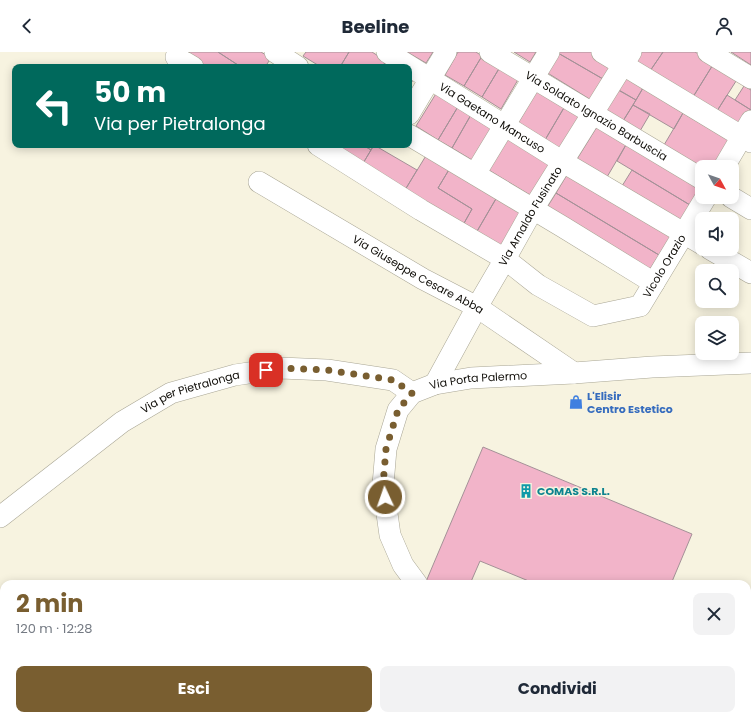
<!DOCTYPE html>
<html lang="it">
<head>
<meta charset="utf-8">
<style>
	:root { --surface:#fff; --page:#f2f2f3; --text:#1f2937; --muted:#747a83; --accent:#795e30 }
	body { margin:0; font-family:Poppins,sans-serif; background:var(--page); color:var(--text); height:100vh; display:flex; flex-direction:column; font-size:15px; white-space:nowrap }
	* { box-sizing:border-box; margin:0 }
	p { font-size:13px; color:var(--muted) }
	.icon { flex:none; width:22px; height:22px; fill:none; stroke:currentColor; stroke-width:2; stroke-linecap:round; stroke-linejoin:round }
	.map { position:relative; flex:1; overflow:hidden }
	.side { position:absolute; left:0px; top:528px; width:751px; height:140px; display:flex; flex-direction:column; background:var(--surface); border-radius:12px 12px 0 0; box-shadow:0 2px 10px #0003 }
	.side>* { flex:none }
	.banner { position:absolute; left:12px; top:12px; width:400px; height:84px; border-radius:8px; box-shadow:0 2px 10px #0003; background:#00695c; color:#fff; overflow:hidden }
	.needle { width:26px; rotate:130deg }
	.buttons { position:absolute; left:695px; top:108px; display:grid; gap:8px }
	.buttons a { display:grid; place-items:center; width:44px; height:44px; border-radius:8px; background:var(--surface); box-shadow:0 2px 10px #0003; font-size:20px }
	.pin { position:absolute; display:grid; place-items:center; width:34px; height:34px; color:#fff; margin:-17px; border-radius:8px; box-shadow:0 2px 6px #0006 }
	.me { position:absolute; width:44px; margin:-22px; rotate:357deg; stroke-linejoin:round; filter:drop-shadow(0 0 3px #0008) }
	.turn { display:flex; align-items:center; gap:14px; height:84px; padding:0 16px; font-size:18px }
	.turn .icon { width:52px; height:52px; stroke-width:2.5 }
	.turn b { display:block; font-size:28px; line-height:34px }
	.round { display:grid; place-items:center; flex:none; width:42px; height:42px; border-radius:8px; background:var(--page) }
	.overview { display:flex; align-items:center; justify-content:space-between; height:68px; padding:0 16px }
	h1 { font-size:24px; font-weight:700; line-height:30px; color:var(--accent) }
	.primary-button { display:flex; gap:8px; margin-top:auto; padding:8px 16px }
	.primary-button a { flex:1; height:46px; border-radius:8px; background:var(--accent); color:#fff; font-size:16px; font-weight:700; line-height:46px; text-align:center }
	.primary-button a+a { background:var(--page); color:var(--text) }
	header { display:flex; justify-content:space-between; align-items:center; height:52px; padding:0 16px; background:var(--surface); font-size:18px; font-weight:700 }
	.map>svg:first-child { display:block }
	.building { fill:#f2b4c9; stroke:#a49197 }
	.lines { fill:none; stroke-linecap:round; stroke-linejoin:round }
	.minor-casing { stroke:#a9a695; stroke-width:22 }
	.minor { stroke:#fff; stroke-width:21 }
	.route { stroke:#795e30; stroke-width:7; stroke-dasharray:0 12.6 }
	.labels { text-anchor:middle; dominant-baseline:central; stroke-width:3; stroke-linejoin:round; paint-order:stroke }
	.street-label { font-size:11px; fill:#0d0b06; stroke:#f7f3e0 }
	.shop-label { font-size:11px; font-weight:bold; fill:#366cbe; stroke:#f7f3e0; text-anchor:start }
	.culture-label { font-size:11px; font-weight:bold; fill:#0d838f; stroke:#f7f3e0; text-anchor:start }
</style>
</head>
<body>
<header><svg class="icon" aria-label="back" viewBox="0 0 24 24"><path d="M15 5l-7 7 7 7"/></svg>Beeline<svg class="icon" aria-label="person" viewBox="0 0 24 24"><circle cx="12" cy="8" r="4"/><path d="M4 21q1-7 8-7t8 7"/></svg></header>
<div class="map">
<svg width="751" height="668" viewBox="0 0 751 668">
	<rect width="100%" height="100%" fill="#f7f3e0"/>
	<path class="building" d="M187 0H218L241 15H205L185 2Z
		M218 0H261L271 6 265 15H241Z
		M306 0H349L340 15H321L303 4Z
		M349 0H372L386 9 382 15H340Z
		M407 0H433L426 11Z
		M458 0H476L482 4 464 34 445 23Z
		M514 0H536L530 10Z
		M558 0H591L612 13 603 27 558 1Z
		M642 0H663L650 19 636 10Z
		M663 0H695L714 11 693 45 650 19Z
		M731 0H751V13Z
		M558 1 603 27 591 48 546 20Z
		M482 4 500 15 482 45 464 34Z
		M386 9 396 15H382Z
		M714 11 738 26 717 59 693 45Z
		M500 15 519 26 501 57 482 45Z
		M409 23 414 26 409 35Z
		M626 26 643 36 636 48 619 38Z
		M744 34 751 38V58L735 48Z
		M643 36 683 61 674 77 633 53Z
		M538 37 565 54 545 88 518 71Z
		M618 38 636 48 623 69 606 58Z
		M437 40 459 53 438 88 416 74Z
		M727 43 751 58 741 74 717 59Z
		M459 53 472 61 452 96 438 88Z
		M633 53 650 62 640 79 623 69Z
		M565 54 582 64 561 97 545 88Z
		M472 61 493 74 472 108 452 96Z
		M683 61 730 89 714 115H702L664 93Z
		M598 73 627 91 607 125 577 107Z
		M507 85 552 113 533 145 487 117Z
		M627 91 701 135 690 153 617 109Z
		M331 93H363L371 98 362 113Z
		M363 93H374L371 98Z
		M374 93 417 118 405 138 362 113Z
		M427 102 450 116 438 136 472 157 463 173 405 138Z
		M450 116 497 145 476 181 463 173 472 157 438 136Z
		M632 118 690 153 680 170 622 134Z
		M568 121 671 184 659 203 556 141Z
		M556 141 659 203 649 219 546 157Z
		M497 145 522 160 500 196 476 181Z
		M483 395 692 482 671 532H536L480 509 470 532H425Z
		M747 582 751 583 747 592Z
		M693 664H717L715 668H702Z"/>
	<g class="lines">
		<defs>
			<g id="minor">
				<path d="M178 0 176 5 193 15"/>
				<path d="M275 0 298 15"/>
				<path id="s1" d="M387 0 563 110 702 192"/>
				<path id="s2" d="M490 0 702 127"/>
				<path d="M602 0 751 90"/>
				<path d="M708 0 751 26"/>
				<path d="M409 62 446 0"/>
				<path d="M409 83 563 175 654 231"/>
				<path id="s3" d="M318 93 421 158 505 207 538 233 593 264 640 254 706 145"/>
				<path d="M724 115 751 69"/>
				<path d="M475 122 549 0"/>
				<path id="s4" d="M259 130 423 227 477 255 574 321"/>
				<path d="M731 145 751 157"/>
				<path d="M710 197 751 221"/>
				<path id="s5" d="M435 332 477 255 505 207 533 157 631 0"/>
				<path id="s6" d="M0 465 122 370 171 341 235 323 281 316 327 318 393 328 412 341"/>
				<path id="s7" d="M417 532 403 513 390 483 383 433 386 397 398 358 412 341 435 332 471 326 574 321 652 315 751 311"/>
				<path d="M0 572 4 579"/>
				<path d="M50 664 51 668"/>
				<path d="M575 664 580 668"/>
			</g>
		</defs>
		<use href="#minor" class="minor-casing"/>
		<use href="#minor" class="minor"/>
	</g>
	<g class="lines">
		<path class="route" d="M266 318 281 316 327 318 393 328 412 341 398 358 386 397 383 433 385 445"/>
	</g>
	<defs>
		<symbol id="shop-bare" viewBox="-9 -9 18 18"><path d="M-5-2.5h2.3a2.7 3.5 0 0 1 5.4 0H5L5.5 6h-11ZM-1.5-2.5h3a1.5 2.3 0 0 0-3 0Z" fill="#3f7fe0" stroke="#f7f3e0" stroke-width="2.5" paint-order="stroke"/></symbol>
		<symbol id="building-bare" viewBox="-9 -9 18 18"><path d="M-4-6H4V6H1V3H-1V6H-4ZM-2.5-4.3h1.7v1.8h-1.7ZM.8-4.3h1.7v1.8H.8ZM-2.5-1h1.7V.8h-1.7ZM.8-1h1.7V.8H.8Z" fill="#0f9aa8" stroke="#f7f3e0" stroke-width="2.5" paint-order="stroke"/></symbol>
	</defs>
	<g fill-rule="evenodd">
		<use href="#shop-bare" x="566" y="340" width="20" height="20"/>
		<use href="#building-bare" x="516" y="429" width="20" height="20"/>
	</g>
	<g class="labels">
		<g class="street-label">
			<text stroke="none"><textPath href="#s2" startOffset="124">Via Soldato Ignazio Barbuscia</textPath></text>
			<text stroke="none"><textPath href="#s1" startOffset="124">Via Gaetano Mancuso</textPath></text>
			<text stroke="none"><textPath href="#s5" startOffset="193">Via Arnaldo Fusinato</textPath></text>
			<text stroke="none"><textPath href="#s3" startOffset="419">Vicolo Orazio</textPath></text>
			<text stroke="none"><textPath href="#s4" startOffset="184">Via Giuseppe Cesare Abba</textPath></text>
			<text stroke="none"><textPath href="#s7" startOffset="274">Via Porta Palermo</textPath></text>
			<text stroke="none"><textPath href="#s6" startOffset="230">Via per Pietralonga</textPath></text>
		</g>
		<g class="shop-label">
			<text x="587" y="344">L'Elisir<tspan x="587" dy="13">Centro Estetico</tspan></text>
		</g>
		<g class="culture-label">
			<text x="537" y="439">COMAS S.R.L.</text>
		</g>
	</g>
</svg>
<div class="buttons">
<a><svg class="needle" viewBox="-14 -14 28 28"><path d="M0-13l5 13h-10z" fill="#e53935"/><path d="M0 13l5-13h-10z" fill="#747a83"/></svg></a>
<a><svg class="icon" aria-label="sound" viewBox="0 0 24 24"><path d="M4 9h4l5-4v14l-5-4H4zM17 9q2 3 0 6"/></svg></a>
<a><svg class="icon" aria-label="search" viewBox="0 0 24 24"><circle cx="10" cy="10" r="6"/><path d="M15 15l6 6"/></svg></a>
<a><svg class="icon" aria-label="layers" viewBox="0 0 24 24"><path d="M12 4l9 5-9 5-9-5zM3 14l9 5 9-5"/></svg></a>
</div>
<div class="pin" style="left:266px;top:318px;background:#d93025"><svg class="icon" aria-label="arrive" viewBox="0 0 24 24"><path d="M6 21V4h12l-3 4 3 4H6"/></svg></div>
<svg class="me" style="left:385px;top:445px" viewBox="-20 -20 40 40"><circle r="17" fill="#795e30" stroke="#fff" stroke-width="3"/><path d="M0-11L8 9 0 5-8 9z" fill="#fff"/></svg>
<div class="banner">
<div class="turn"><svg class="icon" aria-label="left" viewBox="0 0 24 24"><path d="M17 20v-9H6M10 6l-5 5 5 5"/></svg><div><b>50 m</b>Via per Pietralonga</div></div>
</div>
<section class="side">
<div class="overview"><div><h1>2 min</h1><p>120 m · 12:28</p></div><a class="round"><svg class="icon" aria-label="close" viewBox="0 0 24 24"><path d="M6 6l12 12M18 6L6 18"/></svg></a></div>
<div class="primary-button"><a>Esci</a><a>Condividi</a></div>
</section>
</div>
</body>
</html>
